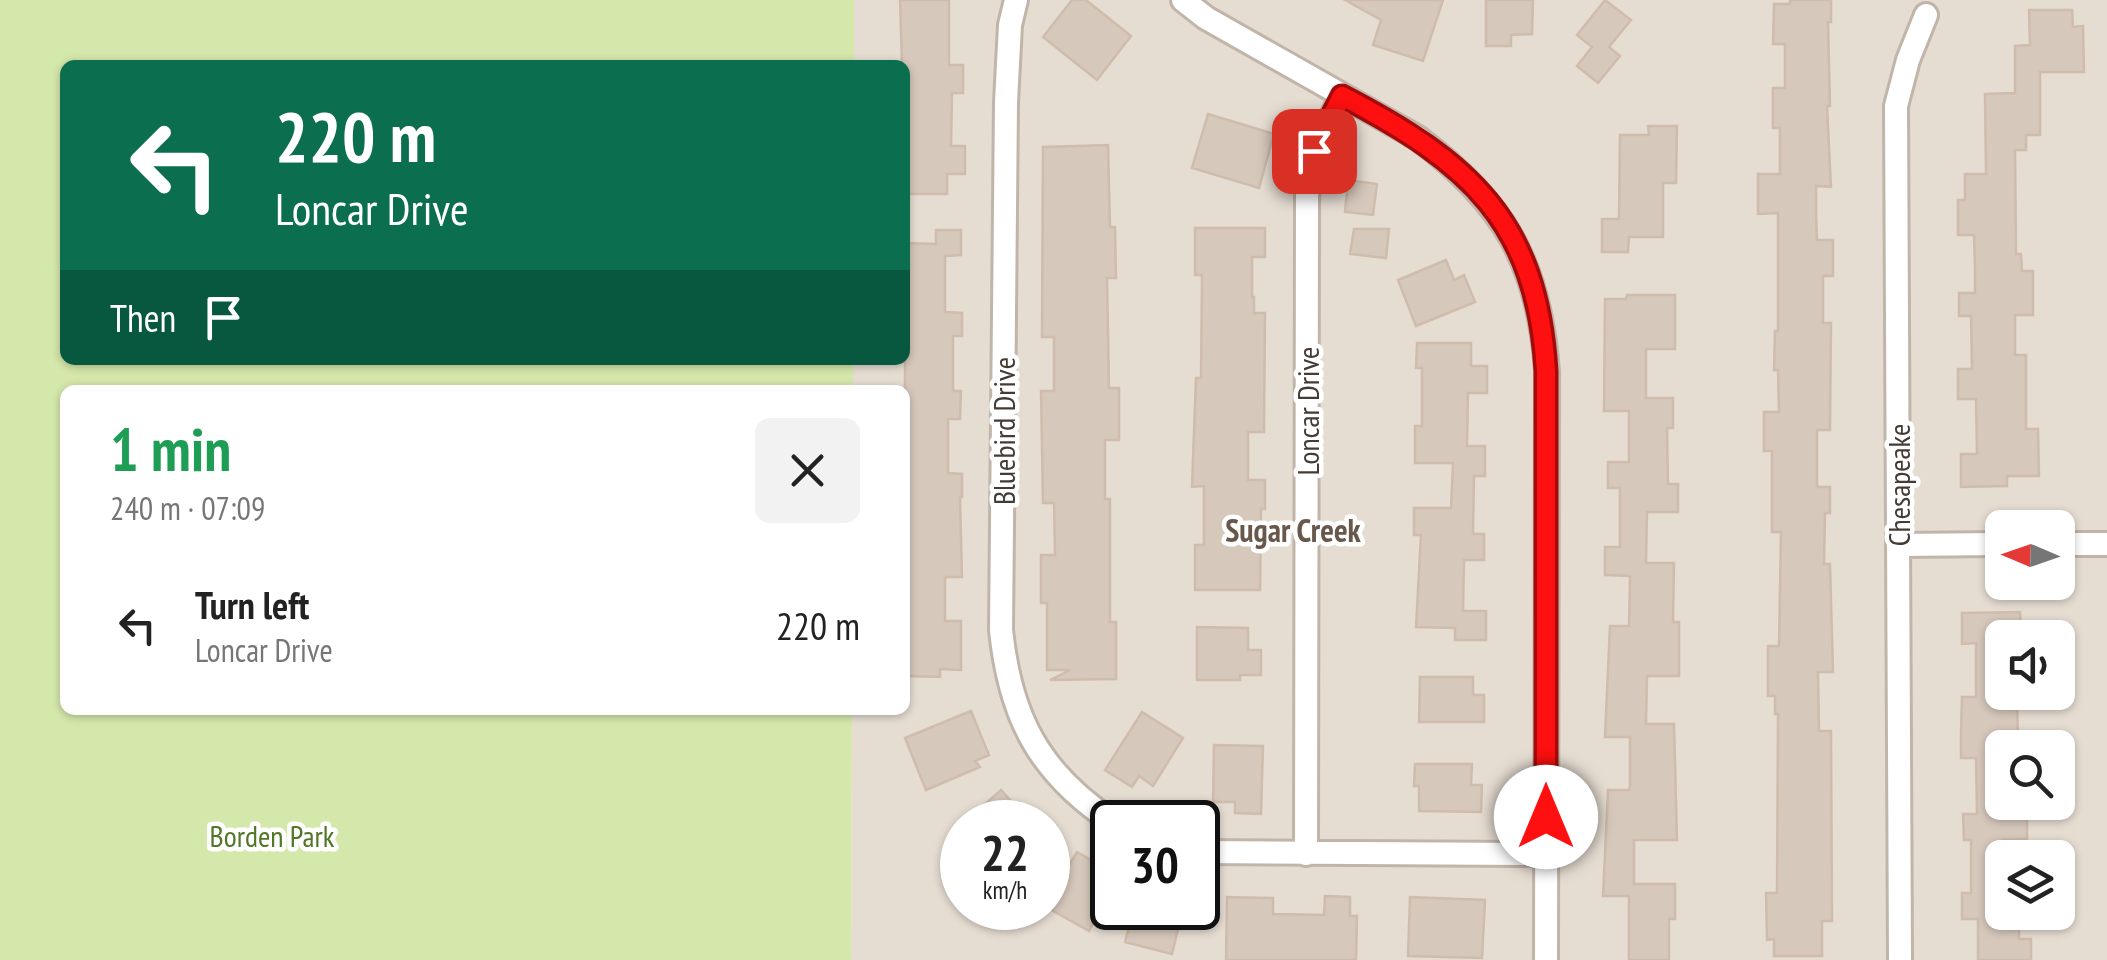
<!DOCTYPE html>
<html lang="en">
<head>
<meta charset="utf-8">
<style>
	:root { --surface:#fff; --page:#f2f2f2; --text:#222; --muted:#767676 }
	body { margin:0; font-family:"PT Sans Narrow",sans-serif; background:var(--page); color:var(--text); height:100vh; display:flex; flex-direction:column; font-size:38px; white-space:nowrap }
	* { box-sizing:border-box; margin:0 }
	p { font-size:32px; color:var(--muted) }
	.icon { flex:none; width:55px; height:55px; fill:none; stroke:currentColor; stroke-width:2; stroke-linecap:round; stroke-linejoin:round }
	.map { position:relative; flex:1; overflow:hidden }
	.details { position:absolute; left:60px; top:385px; width:850px; height:330px; display:flex; flex-direction:column; background:var(--surface); border-radius:15px; box-shadow:0 2px 8px #0004 }
	.details>* { flex:none }
	.banner { position:absolute; left:60px; top:60px; width:850px; height:305px; border-radius:15px; box-shadow:0 2px 8px #0004; background:#0b6e4f; color:#fff; overflow:hidden }
	.needle { width:65px; rotate:272deg }
	.buttons { position:absolute; left:1985px; top:510px; display:grid; gap:20px }
	.buttons a { display:grid; place-items:center; width:90px; height:90px; border-radius:15px; background:var(--surface); box-shadow:0 2px 8px #0004; font-size:50px }
	.speed { position:absolute; left:940px; top:800px; display:flex; gap:20px; font-size:50px; font-weight:700; text-align:center }
	.speed>* { display:grid; place-content:center; width:130px; height:130px; border-radius:50%; background:var(--surface); box-shadow:0 2px 8px #0004; line-height:1 }
	.speed small { font-size:25px; font-weight:400 }
	.speed .limit { border:5px solid #111; border-radius:15px; background:#fff; color:#111 }
	.pin { position:absolute; display:grid; place-items:center; width:85px; height:85px; color:#fff; margin:-42px; border-radius:20px; box-shadow:0 5px 15px #0006 }
	.me { position:absolute; width:110px; margin:-55px; rotate:0deg; stroke-linejoin:round; filter:drop-shadow(0 0 8px #0008) }
	.turn { display:flex; align-items:center; gap:35px; height:210px; padding:0 50px; font-size:45px }
	.turn .icon { width:130px; height:130px; stroke-width:2.5 }
	.turn b { display:block; font-size:70px; line-height:85px }
	.then { display:flex; align-items:center; height:95px; padding:0 50px; background:#0003; gap:20px; font-size:38px }
	.round { display:grid; place-items:center; flex:none; width:105px; height:105px; border-radius:15px; background:var(--page) }
	.headline { display:flex; align-items:center; justify-content:space-between; height:170px; padding:0 50px }
	h1 { font-size:60px; font-weight:800; line-height:75px; color:#1e9e55 }
	ul { padding:0; list-style:none }
	li { display:flex; align-items:center; gap:30px; height:140px; padding:0 50px }
	li div { flex:1 }
	li b { display:block; font-size:38px }
	li em { font-style:normal }
	.map>svg:first-child { display:block }
	.residential { fill:#e6ddd2; fill-rule:evenodd }
	.green { fill:#d5e8ab }
	.building { fill:#d7c8bc; stroke:#cfbcac; stroke-width:2.5 }
	.lines { fill:none; stroke-linecap:round; stroke-linejoin:round }
	.minor-casing { stroke:#c1b5a9; stroke-width:28 }
	.minor { stroke:#fff; stroke-width:22 }
	.route-casing { stroke:#a40a0a; stroke-width:25 }
	.route { stroke:#fd100f; stroke-width:18 }
	.labels { text-anchor:middle; dominant-baseline:central; stroke-width:9; stroke-linejoin:round; paint-order:stroke }
	.street-label { font-size:30px; fill:#443b34; stroke:#fff }
	.park-label { font-size:30px; fill:#517626; stroke:#fff }
	.neighbourhood-label { font-size:32px; font-weight:bold; fill:#67584b; stroke:#fff }
</style>
</head>
<body>
<div class="map">
<svg width="2107" height="960" viewBox="0 0 2107 960">
	<rect width="100%" height="100%" fill="#f2ece4"/>
	<path class="residential" d="M854 0H2107V960H851L852 710H905V390H853V360H905V65H854ZM2002 528H2058V582H2002ZM2002 638H2058V692H2002ZM2002 748H2058V802H2002ZM962 822H1048V908H962ZM1112 822H1198V908H1112ZM2002 858H2058V912H2002Z"/>
	<path class="green" d="M0 0H854V65H65V360H853V390H65V710H852L851 960H0Z"/>
	<path class="building" d="M900 0H949V65H963V93H952L951 146H965V174H947V194H905V65H902Z
		M1072 0H1086L1131 36 1097 80 1043 37Z
		M1345 0H1443L1423 61 1373 45 1381 20Z
		M1486 0H1533L1532 34 1511 35V46H1486Z
		M1605 0 1631 20 1609 47 1620 56 1598 83 1577 66 1592 47 1577 35Z
		M1790 0H1831V22H1828L1830 106H1827L1831 187 1816 186V214L1817 240H1833V276H1823V323H1831L1830 430H1817V487H1830V513H1825L1824 564H1830L1833 672H1818L1819 731H1831L1832 921H1822V956H1774V939L1767 940 1766 893H1777L1778 714H1775V696H1768V646H1779L1781 532H1772V451H1764V412H1779L1778 370H1774L1775 331H1778V213L1758 214V174H1780V128H1773V88H1785V44H1773L1774 4H1790Z
		M2029 10H2072L2073 27 2083 26 2084 72H2040V135H2026V150H2015L2016 254H2021L2022 271H2033V315H2015V355H2026V429H2038L2039 476H2007V486L1961 487V454H1977L1976 399H1958V369H1972L1971 316H1959V293H1975V271L1974 235H1958V200H1965V174H1986L1985 94 2015 93V46L2030 45Z
		M1208 114 1274 134 1259 188 1192 168Z
		M1648 126H1677L1676 183H1663V237H1629L1628 252H1602V219H1619L1620 135H1649Z
		M1108 145 1110 227H1115L1116 278H1107L1109 388H1119V440H1105V499H1110V622H1116V679L1050 680 1070 670H1047V603H1041V555H1055L1054 503H1043L1041 391H1054V337H1042L1043 147Z
		M1348 180 1377 184 1373 215 1345 212Z
		M1195 228H1265V257H1252V297H1254V313H1265L1264 432H1248V480H1265V509H1261L1260 590H1195V545H1204V486L1192 487 1196 378H1201L1202 275H1195Z
		M1354 229H1389L1386 258 1350 254Z
		M936 230H961V255L945 256V312L962 313V336H953V391H961L960 419H948V473L962 474V497H960L962 577H945V621H961V670L940 669V677L905 676V243L936 244Z
		M1446 260 1454 280 1464 275 1475 302 1416 326 1398 280Z
		M1627 295H1675V349H1646V398H1673V428H1667L1668 484H1678V512H1647L1646 563H1674L1673 622H1679V676H1647L1646 724H1674L1677 840H1634V884H1675V919H1669V960H1629V896H1603L1608 790H1629L1630 786V737H1605L1610 626H1629L1630 576 1605 575V547H1620V488H1608V462H1629V411H1604L1605 299H1626Z
		M1417 343H1471V366H1487V393H1468L1467 446H1485V476H1474L1473 534H1484V560H1464L1463 611H1486V640H1455V628L1416 627 1421 535H1414V508H1451L1453 463H1415V426H1422V368H1416Z
		M2020 612 2021 638H2002V696H2017L2018 748H2002V802H2027V839L2002 840V912H2019V939H2031V960H1978V919H1962V893H1971V840H1964L1963 814H1977L1976 758H1961V732L1962 697H1976V643L1962 644V613Z
		M1197 627 1248 628V650H1261V675H1240V680H1197Z
		M1420 677H1473V695H1484V722H1419Z
		M971 711 989 755 975 761 980 767 926 790 905 738Z
		M1142 712 1183 738 1153 786 1139 776 1132 787 1105 770Z
		M1214 745 1263 746 1261 814 1235 813V802H1213Z
		M1415 764H1472L1471 785H1482L1481 812 1419 811V786H1414Z
		M1001 790 1030 822H965Z
		M1077 852 1098 864 1094 872 1112 882V889L1089 931 1048 908V891L1061 868 1066 870Z
		M1325 896 1350 897V916H1357L1356 960H1226L1227 897 1273 898V914L1324 915Z
		M1410 897 1485 900 1482 958 1408 956Z
		M1134 908H1183L1172 954 1125 942Z"/>
	<g class="lines">
		<defs>
			<path id="minor" d="M1016 0 1010 25 1006 102 1001 630C1010 717 1039 773 1113 822
				M1183 0 1206 18 1418 138C1504 203 1539 263 1547 371L1546 960
				M2058 544H2107
				M1898 545 2002 544
				M1198 852 1546 854
				M1306 854 1307 196 1314 151 1342 96
				M1900 960 1896 106 1908 60 1926 15"/>
		</defs>
		<use href="#minor" class="minor-casing"/>
		<use href="#minor" class="minor"/>
	</g>
	<g class="lines">
		<defs>
			<path id="route" d="M1314 151 1342 96C1469 162 1537 221 1546 371V817"/>
		</defs>
		<use href="#route" class="route-casing"/>
		<use href="#route" class="route"/>
	</g>
	<g class="labels">
		<g class="street-label">
			<text transform="translate(1307 411) rotate(-90)">Loncar Drive</text>
			<text transform="translate(1003 431) rotate(-90)">Bluebird Drive</text>
			<text transform="translate(1898 485) rotate(-90)">Chesapeake</text>
		</g>
		<g class="park-label">
			<text x="272" y="835">Borden Park</text>
		</g>
		<g class="neighbourhood-label">
			<text x="1293" y="530">Sugar Creek</text>
		</g>
	</g>
</svg>
<div class="buttons">
<a><svg class="needle" viewBox="-14 -14 28 28"><path d="M0-13l5 13h-10z" fill="#e53935"/><path d="M0 13l5-13h-10z" fill="#767676"/></svg></a>
<a><svg class="icon" aria-label="sound" viewBox="0 0 24 24"><path d="M4 9h4l5-4v14l-5-4H4zM17 9q2 3 0 6"/></svg></a>
<a><svg class="icon" aria-label="search" viewBox="0 0 24 24"><circle cx="10" cy="10" r="6"/><path d="M15 15l6 6"/></svg></a>
<a><svg class="icon" aria-label="layers" viewBox="0 0 24 24"><path d="M12 4l9 5-9 5-9-5zM3 14l9 5 9-5"/></svg></a>
</div>
<div class="speed"><div>22<small>km/h</small></div><div class="limit">30</div></div>
<div class="pin" style="left:1314px;top:151px;background:#d93025"><svg class="icon" aria-label="arrive" viewBox="0 0 24 24"><path d="M6 21V4h12l-3 4 3 4H6"/></svg></div>
<svg class="me" style="left:1546px;top:817px" viewBox="-20 -20 40 40"><circle r="19" fill="#fff"/><path d="M0-13L10 11 0 6-10 11z" fill="#fd100f"/></svg>
<div class="banner">
<div class="turn"><svg class="icon" aria-label="left" viewBox="0 0 24 24"><path d="M17 20v-9H6M10 6l-5 5 5 5"/></svg><div><b>220 m</b>Loncar Drive</div></div>
<div class="then">Then<svg class="icon" aria-label="arrive" viewBox="0 0 24 24"><path d="M6 21V4h12l-3 4 3 4H6"/></svg></div>
</div>
<section class="details">
<div class="headline"><div><h1>1 min</h1><p>240 m · 07:09</p></div><a class="round"><svg class="icon" aria-label="close" viewBox="0 0 24 24"><path d="M6 6l12 12M18 6L6 18"/></svg></a></div>
<ul>
<li><svg class="icon" aria-label="left" viewBox="0 0 24 24"><path d="M17 20v-9H6M10 6l-5 5 5 5"/></svg><div><b>Turn left</b><p>Loncar Drive</p></div><em>220 m</em></li>
</ul>
</section>
</div>
</body>
</html>
